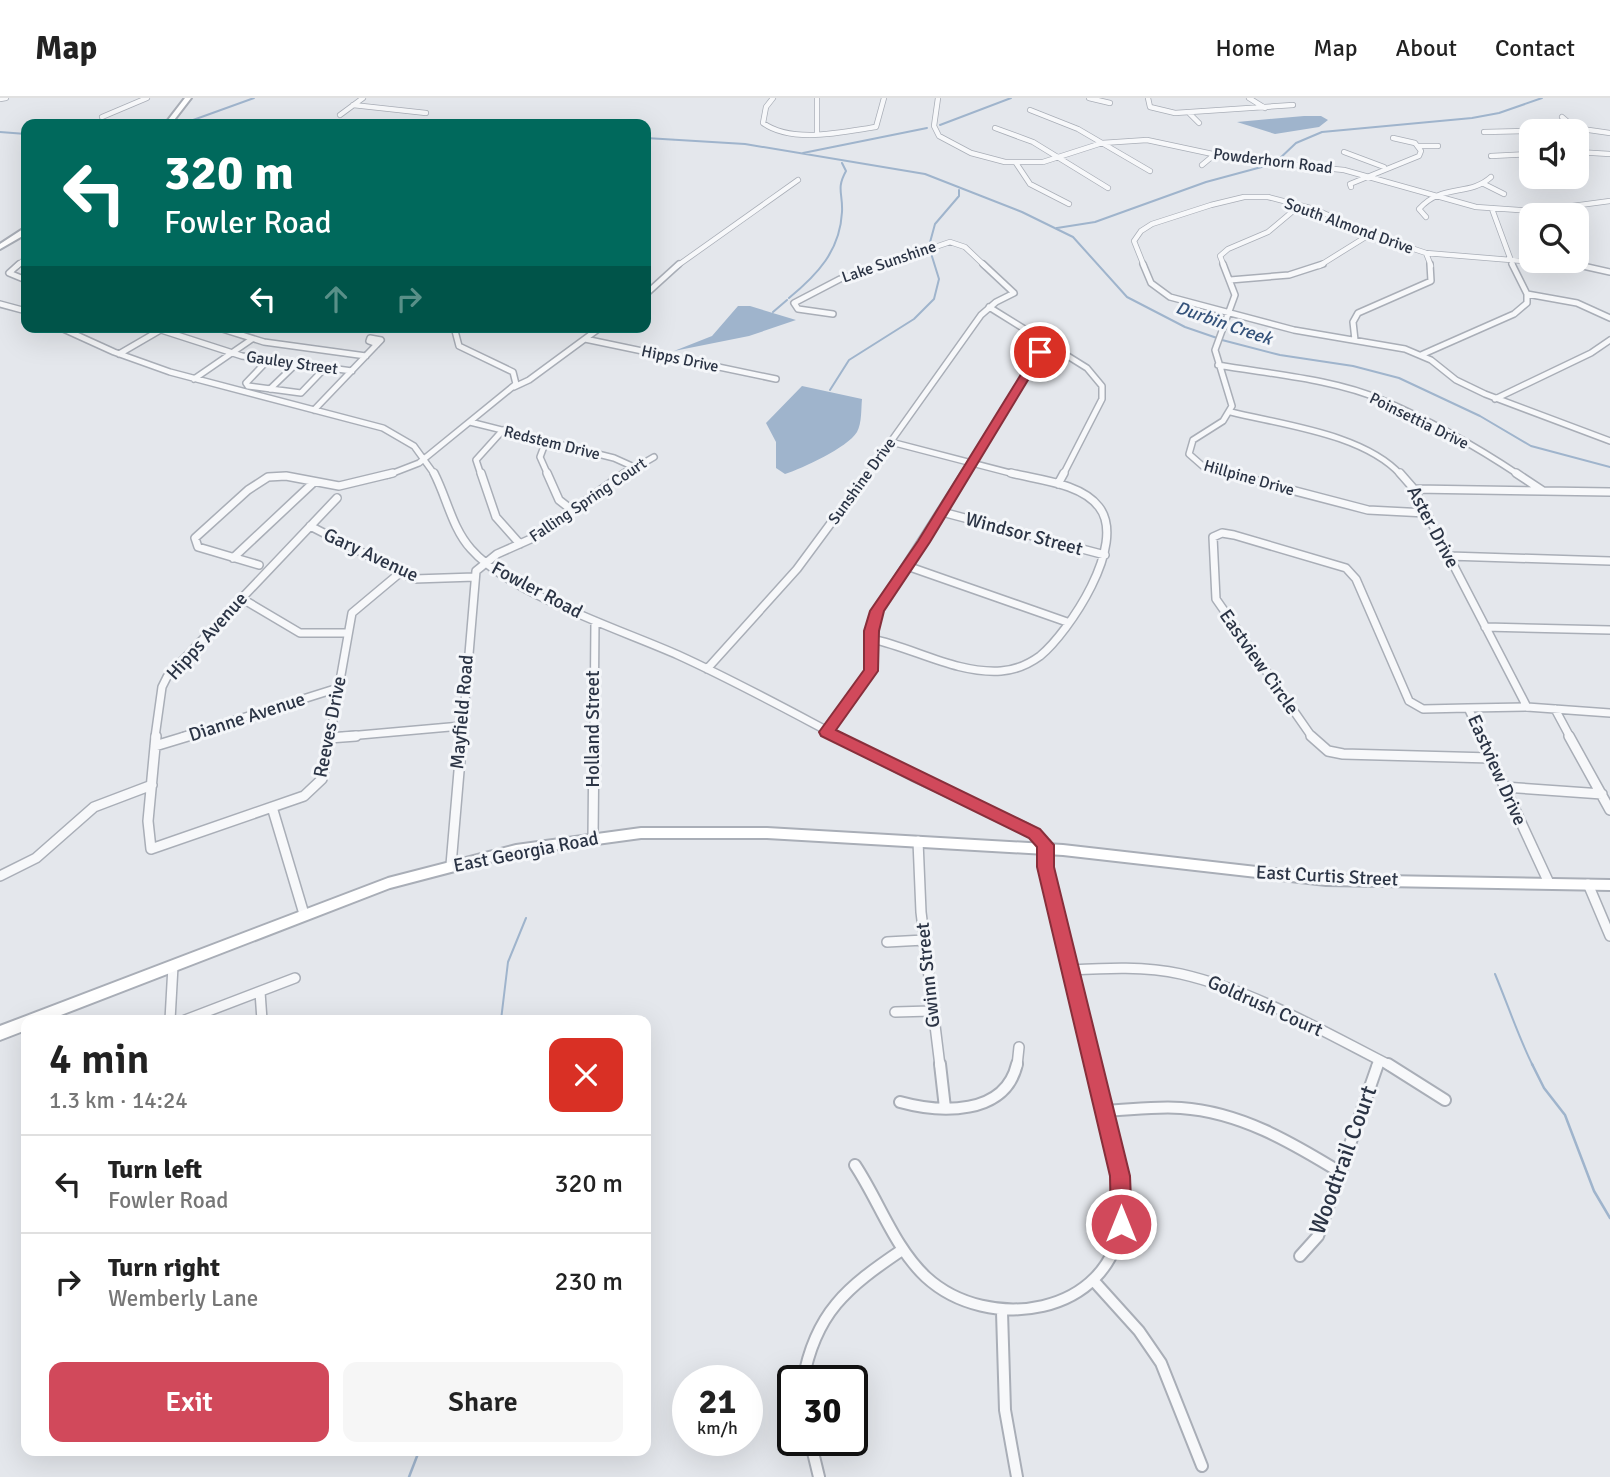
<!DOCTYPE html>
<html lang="en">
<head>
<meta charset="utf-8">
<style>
	:root { --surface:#fff; --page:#f6f6f6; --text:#222; --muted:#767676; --line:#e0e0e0; --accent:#d1495b }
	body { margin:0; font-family:Signika,sans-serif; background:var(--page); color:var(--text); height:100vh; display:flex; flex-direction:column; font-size:26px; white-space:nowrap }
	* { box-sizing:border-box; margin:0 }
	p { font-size:23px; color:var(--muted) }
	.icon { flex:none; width:38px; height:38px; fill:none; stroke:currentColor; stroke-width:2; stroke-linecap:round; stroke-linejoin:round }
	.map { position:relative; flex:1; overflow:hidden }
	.drawer { position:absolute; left:21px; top:917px; width:630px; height:441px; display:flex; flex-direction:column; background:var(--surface); border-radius:14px; box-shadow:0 7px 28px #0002 }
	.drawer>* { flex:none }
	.guide { position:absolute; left:21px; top:21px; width:630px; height:214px; border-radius:14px; box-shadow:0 7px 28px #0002; background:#00695c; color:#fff; overflow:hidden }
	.controls { position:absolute; left:1519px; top:21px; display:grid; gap:14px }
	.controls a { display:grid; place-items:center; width:70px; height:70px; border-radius:14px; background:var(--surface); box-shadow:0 7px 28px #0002; font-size:35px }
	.speed { position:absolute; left:672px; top:1267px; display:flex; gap:14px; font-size:35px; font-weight:700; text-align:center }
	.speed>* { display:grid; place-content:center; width:91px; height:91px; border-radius:50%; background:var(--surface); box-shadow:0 7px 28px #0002; line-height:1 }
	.speed small { font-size:18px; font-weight:400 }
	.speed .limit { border:4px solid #111; border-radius:10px; background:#fff; color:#111 }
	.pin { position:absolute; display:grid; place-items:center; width:60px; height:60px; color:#fff; margin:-30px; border:4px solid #fff; border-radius:50%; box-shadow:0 2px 7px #0007 }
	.me { position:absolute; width:77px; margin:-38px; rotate:0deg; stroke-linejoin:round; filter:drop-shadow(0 0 5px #0008) }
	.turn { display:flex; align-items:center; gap:24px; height:147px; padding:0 28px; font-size:32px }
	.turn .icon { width:91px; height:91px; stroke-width:2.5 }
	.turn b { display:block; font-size:49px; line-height:60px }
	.lanes { display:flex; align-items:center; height:66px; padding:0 28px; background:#0003; justify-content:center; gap:35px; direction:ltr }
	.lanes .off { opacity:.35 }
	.round { display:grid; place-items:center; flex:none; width:74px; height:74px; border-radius:14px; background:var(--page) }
	.summary { display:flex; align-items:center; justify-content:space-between; height:119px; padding:0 28px }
	h1 { font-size:42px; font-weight:600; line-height:52px }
	.button { display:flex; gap:14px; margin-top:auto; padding:14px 28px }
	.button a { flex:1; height:80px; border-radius:14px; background:var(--accent); color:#fff; font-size:28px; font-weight:600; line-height:80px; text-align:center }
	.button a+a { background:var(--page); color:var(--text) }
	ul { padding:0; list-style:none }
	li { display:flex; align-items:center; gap:21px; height:98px; padding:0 28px; border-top:2px solid var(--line) }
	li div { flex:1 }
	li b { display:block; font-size:26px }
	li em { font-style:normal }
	header { display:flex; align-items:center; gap:42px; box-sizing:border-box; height:98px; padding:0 35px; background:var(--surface); border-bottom:2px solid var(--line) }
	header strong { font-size:33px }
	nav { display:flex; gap:38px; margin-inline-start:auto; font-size:24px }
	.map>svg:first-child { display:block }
	.water { fill:#9fb4cc }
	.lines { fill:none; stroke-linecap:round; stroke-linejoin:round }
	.stream-far1 { stroke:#9fb4cc; stroke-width:2 }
	.stream { stroke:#9fb4cc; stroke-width:2.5 }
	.street-far4-casing { stroke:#a9aeb7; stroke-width:6 }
	.street-far3-casing { stroke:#a9aeb7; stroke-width:8 }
	.street-far2-casing { stroke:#a9aeb7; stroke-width:10 }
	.street-far1-casing { stroke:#a9aeb7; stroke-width:12 }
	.street-casing { stroke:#a9aeb7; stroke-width:14 }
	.secondary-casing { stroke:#a9aeb7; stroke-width:4 }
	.street-far4 { stroke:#f7f8fa; stroke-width:4.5 }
	.street-far3 { stroke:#f7f8fa; stroke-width:5 }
	.street-far2 { stroke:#f7f8fa; stroke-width:7 }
	.street-far1 { stroke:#f7f8fa; stroke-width:9 }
	.street { stroke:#f7f8fa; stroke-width:10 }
	.secondary { fill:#fff; fill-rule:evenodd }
	.route { fill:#d1495b; stroke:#882f3b; stroke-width:2 }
	.labels { text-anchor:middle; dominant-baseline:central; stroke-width:6; stroke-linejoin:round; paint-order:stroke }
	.far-street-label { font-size:16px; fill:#2b3445; stroke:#f4f6f9 }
	.far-water-label { font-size:18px; font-style:italic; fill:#34527a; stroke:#f4f6f9 }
	.street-label { font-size:19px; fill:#2b3445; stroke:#f4f6f9 }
	.near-street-label { font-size:23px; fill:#2b3445; stroke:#f4f6f9 }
</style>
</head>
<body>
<header>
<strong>Map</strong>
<nav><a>Home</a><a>Map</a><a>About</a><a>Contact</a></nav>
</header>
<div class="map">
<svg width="1610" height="1379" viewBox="0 0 1610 1379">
	<rect width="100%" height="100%" fill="#e4e7ec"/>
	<path class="water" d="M1304 18H1321L1328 22 1319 29 1275 36 1237 24Z
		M738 208H750L796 222 749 238 674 253 712 238Z
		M802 288 862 301C861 310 862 325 857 334 847 350 803 370 785 376L776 370V344L766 325Z"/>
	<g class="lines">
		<path class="stream-far1" d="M196 23 215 26
			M182 26 254 0
			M451 26H516
			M528 26H531
			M940 27 1011 0
			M0 34 26 36
			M646 40 745 46 925 76 1022 114 1073 139 1127 199 1185 229 1217 240
			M803 55 927 30
			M1277 63 1296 45 1322 34 1472 20 1499 15 1542 0
			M1057 130 1095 124 1206 84 1269 67
			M929 148 935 126 959 98V92
			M789 200C817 177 840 153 842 114 843 95 836 91 846 73L842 65
			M773 214 787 202
			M1222 242 1280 257 1353 268 1399 280 1480 318 1531 348 1610 369
			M830 292 849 262 914 221 934 201 939 181 930 152
			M1495 876C1508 907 1518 938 1533 968
			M501 922 508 864 526 820"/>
		<path class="stream" d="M1532 966 1544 990 1565 1017 1594 1093 1610 1120
			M409 1379 419 1353"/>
		<defs>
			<path id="street-far4" d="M773 0 766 9 763 25C792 46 843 34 876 29L884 0
				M817 0V34
				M938 0 934 28 939 38 971 55 1005 64H1043L1102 45 1147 42 1236 61 1344 72 1476 109 1535 113 1610 103
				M1089 0 1110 5
				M1148 0 1150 9 1175 15 1293 7
				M1249 0 1265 10
				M0 1 6 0
				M353 7 426 15
				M1030 12 1078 31 1150 73
				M1189 15 1199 25
				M340 17 363 0
				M102 19 147 0
				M1562 19 1575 30
				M995 30 1033 44 1108 90
				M1533 33 1575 30 1610 35
				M1484 34 1531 33
				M1418 48H1438
				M1344 54 1384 69
				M1577 54 1610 56
				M1491 58 1531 56
				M1016 65 1030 86 1069 106
				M1202 67 1214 57
				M1484 86 1504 96
				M1351 89 1350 86 1419 58 1421 53 1415 45 1393 40
				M1492 111 1513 168
				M1426 119 1419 111C1442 85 1469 99 1491 79
				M1577 123 1581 128
				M1426 155 1431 168
				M17 168 26 160
				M677 168 798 82
				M879 168 950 144 965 149 985 168
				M1144 168 1134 143 1141 133 1152 126 1211 107 1244 99H1268L1314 111 1381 140 1426 155 1585 168
				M1224 168 1220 158 1228 151 1268 134 1299 108
				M1319 168 1372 135"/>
			<path id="street-far3" d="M19 166 9 175 26 182
				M1143 166 1151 185 1170 199 1294 232 1405 251 1431 262 1456 282 1485 296 1610 343
				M1223 166 1235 197 1215 252 1232 308 1223 323 1193 342 1189 356 1205 370 1232 377
				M1574 166 1610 174
				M1230 182 1289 177 1323 166
				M646 196 679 166
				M1527 196 1577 205 1610 220
				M0 206 26 213
				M989 209 1087 270 1102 288V301L1063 377
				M833 216 798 211 794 205 840 181 884 166
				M59 229 114 254 170 274 383 330 414 348 435 377
				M152 229 242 258 352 273
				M216 229 264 244 366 258
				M585 241 776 281
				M1355 242 1353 224 1358 215 1431 183 1430 166
				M119 256 162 231
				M1421 257 1514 216 1527 205V196L1512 166
				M268 262 246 285 248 288 301 295 325 270
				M1218 267C1269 276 1334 281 1382 302 1429 322 1477 349 1519 377
				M194 281 252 241
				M514 289 529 282 601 229
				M270 291 296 266
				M1495 301 1591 255 1610 242
				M314 312 381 242 370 240 369 243 377 246
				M1231 314C1283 327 1364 336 1401 377
				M470 324 614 360 634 369
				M546 343 540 359 548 377
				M891 344 1018 377
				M388 377 419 365 516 286 513 274 459 248 454 229
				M481 377 476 362 503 332
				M623 377 654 359
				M867 377 981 217 996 204 1014 195 983 166
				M964 377 1038 257 1053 248"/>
			<path id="street-far2" d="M434 375C447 400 452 430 471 451 510 496 622 532 678 557 733 582 786 611 839 639
				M481 375 496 419 520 446
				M547 375 559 402 573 413
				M1226 375 1368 412 1426 415
				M1400 375 1414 391 1527 609
				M1516 375 1543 393 1610 394
				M1058 386 1064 375
				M1414 391 1543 393
				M942 414 1105 457
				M310 428 414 481 475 479
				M1449 458 1610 463
				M233 460 314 384
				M259 467 198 449 195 440 248 392 268 379 286 378 339 388 393 375
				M907 468 1067 524
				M241 500 300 535H348
				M1485 529 1610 532
				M872 541C914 550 957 576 1001 573 1015 572 1029 566 1040 558 1069 534 1128 446 1099 409 1081 385 1038 382 1011 375
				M707 571 797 471 868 375
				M1555 611 1570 639
				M826 634 871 573 872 533 877 513 965 375
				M155 639 162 589 167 579 337 400
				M182 639 338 590
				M330 639 352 515 401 474
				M337 639 461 628
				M462 639 476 473 497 456 533 440 625 375
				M594 639 595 523
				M1312 639 1216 501 1213 439 1222 435 1234 437 1346 470 1356 481 1409 603 1423 611 1468 610
				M1482 639 1468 610 1527 609 1610 615"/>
			<path id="street-far1" d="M156 638 148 723 151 751 304 698 322 681 330 638
				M835 638 913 678 1028 731 1046 747V769L1094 968
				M1311 638 1328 653 1343 656 1491 660
				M1481 638 1549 785
				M1569 638 1610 712
				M329 640 356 638
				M155 648 188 638
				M1504 689 1602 696
				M272 709 304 816
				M593 740 594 638
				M918 743 921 814 940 968
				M451 767 462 638
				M0 778 36 760 94 709 152 687
				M1588 786 1610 838
				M887 844 924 842
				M1070 872C1107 870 1145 868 1181 876 1255 893 1324 934 1391 968
				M260 894 262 922
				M895 914 931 913
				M170 922 173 868
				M185 922 295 880
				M1017 968 1019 949
				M1377 968 1379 962"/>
			<path id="street" d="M940 966 945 1010
				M1388 966 1445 1002
				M900 1004C940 1015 1005 1018 1017 966
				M1105 1013C1130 1012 1156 1008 1181 1010 1240 1014 1291 1044 1340 1074
				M855 1067C879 1103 894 1149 926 1179 988 1236 1111 1218 1121 1123 1127 1071 1105 1016 1093 966
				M1300 1158 1318 1138 1378 966
				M1093 1182 1139 1233 1161 1265 1202 1368
				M1002 1214 1005 1312 1017 1379
				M803 1283C815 1215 847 1189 902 1152
				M810 1342 819 1379"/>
			<path id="secondary" d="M185 0H191L171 26H165Z
				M23 131H26V136L0 151V146Z
				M641 730H767L1063 747 1326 777 1610 782V792L1326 787 1063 757 767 740H641L516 757 390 790 48 922H26V932L0 942V928L388 780 516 747Z"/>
		</defs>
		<use href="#street-far4" class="street-far4-casing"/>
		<use href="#street-far3" class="street-far3-casing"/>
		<use href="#street-far2" class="street-far2-casing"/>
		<use href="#street-far1" class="street-far1-casing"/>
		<use href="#street" class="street-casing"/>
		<use href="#secondary" class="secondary-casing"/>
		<use href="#street-far4" class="street-far4"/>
		<use href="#street-far3" class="street-far3"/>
		<use href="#street-far2" class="street-far2"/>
		<use href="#street-far1" class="street-far1"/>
		<use href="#street" class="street"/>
		<use href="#secondary" class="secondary"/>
	</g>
	<path class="route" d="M1036 252 1045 254 930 444 884 513 879 533 878 573 836 632 1040 731 1054 747V769L1130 1078 1132 1126 1129 1133 1121 1136 1114 1133 1111 1126 1110 1078 1037 769V749L1029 740 821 638 819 634 864 572V533L870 513 918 443Z"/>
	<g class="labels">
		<g class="far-street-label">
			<text transform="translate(1273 63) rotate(7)">Powderhorn Road</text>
			<text transform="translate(1349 128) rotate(20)">South Almond Drive</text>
			<text transform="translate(889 164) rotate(-19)">Lake Sunshine</text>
			<text transform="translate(680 261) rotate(12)">Hipps Drive</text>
			<text transform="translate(292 265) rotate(8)">Gauley Street</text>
			<text transform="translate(1419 323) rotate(26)">Poinsettia Drive</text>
			<text transform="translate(552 345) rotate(14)">Redstem Drive</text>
			<text transform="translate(1249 380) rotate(16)">Hillpine Drive</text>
			<text transform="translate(862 383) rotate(-54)">Sunshine Drive</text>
			<text transform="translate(588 402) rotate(-34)">Falling Spring Court</text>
		</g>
		<g class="far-water-label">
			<text transform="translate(1224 225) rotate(19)">Durbin Creek</text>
		</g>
		<g class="street-label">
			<text transform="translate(1433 429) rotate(62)">Aster Drive</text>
			<text transform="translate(1024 436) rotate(15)">Windsor Street</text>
			<text transform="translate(371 457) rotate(25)">Gary Avenue</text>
			<text transform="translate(537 492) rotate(28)">Fowler Road</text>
			<text transform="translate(207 538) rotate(-48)">Hipps Avenue</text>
			<text transform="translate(1259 564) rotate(55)">Eastview Circle</text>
			<text transform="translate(462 614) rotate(-85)">Mayfield Road</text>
			<text transform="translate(247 619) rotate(-18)">Dianne Avenue</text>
			<text transform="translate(330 629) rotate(-79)">Reeves Drive</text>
			<text transform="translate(593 631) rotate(-90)">Holland Street</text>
			<text transform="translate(1497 672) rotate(66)">Eastview Drive</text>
			<text transform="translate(526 754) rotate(-11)">East Georgia Road</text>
			<text transform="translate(1327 778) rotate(3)">East Curtis Street</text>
			<text transform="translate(928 877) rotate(-96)">Gwinn Street</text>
			<text transform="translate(1265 908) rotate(24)">Goldrush Court</text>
		</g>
		<g class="near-street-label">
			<text transform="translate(1343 1062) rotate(-70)">Woodtrail Court</text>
		</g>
	</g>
</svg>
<div class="controls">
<a><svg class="icon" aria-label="sound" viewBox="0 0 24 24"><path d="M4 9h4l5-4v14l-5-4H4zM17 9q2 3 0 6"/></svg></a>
<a><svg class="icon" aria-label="search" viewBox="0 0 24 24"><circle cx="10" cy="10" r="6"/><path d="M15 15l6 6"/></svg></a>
</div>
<div class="speed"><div>21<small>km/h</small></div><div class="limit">30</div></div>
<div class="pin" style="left:1040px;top:254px;background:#d93025"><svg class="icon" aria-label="arrive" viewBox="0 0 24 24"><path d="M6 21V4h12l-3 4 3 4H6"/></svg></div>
<svg class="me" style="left:1121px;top:1126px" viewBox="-20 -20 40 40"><circle r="17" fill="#d1495b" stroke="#fff" stroke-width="3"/><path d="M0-11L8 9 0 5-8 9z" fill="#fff"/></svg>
<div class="guide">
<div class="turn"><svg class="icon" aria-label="left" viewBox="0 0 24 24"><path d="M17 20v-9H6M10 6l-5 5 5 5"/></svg><div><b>320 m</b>Fowler Road</div></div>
<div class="lanes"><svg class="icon" aria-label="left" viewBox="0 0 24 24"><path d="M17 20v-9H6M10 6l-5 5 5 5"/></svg><svg class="icon off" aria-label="ahead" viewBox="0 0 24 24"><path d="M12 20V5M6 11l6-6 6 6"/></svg><svg class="icon off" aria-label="right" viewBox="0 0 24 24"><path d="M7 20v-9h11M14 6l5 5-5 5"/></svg></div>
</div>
<section class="drawer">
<div class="summary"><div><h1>4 min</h1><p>1.3 km · 14:24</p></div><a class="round" style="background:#d93025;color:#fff"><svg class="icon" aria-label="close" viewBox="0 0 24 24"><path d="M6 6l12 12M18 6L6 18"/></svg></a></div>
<ul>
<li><svg class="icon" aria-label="left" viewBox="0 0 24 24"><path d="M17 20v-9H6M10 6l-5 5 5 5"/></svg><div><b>Turn left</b><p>Fowler Road</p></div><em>320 m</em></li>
<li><svg class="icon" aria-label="right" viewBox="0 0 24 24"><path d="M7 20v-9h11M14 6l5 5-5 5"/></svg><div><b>Turn right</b><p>Wemberly Lane</p></div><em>230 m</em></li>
</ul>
<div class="button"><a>Exit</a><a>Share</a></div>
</section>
</div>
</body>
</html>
